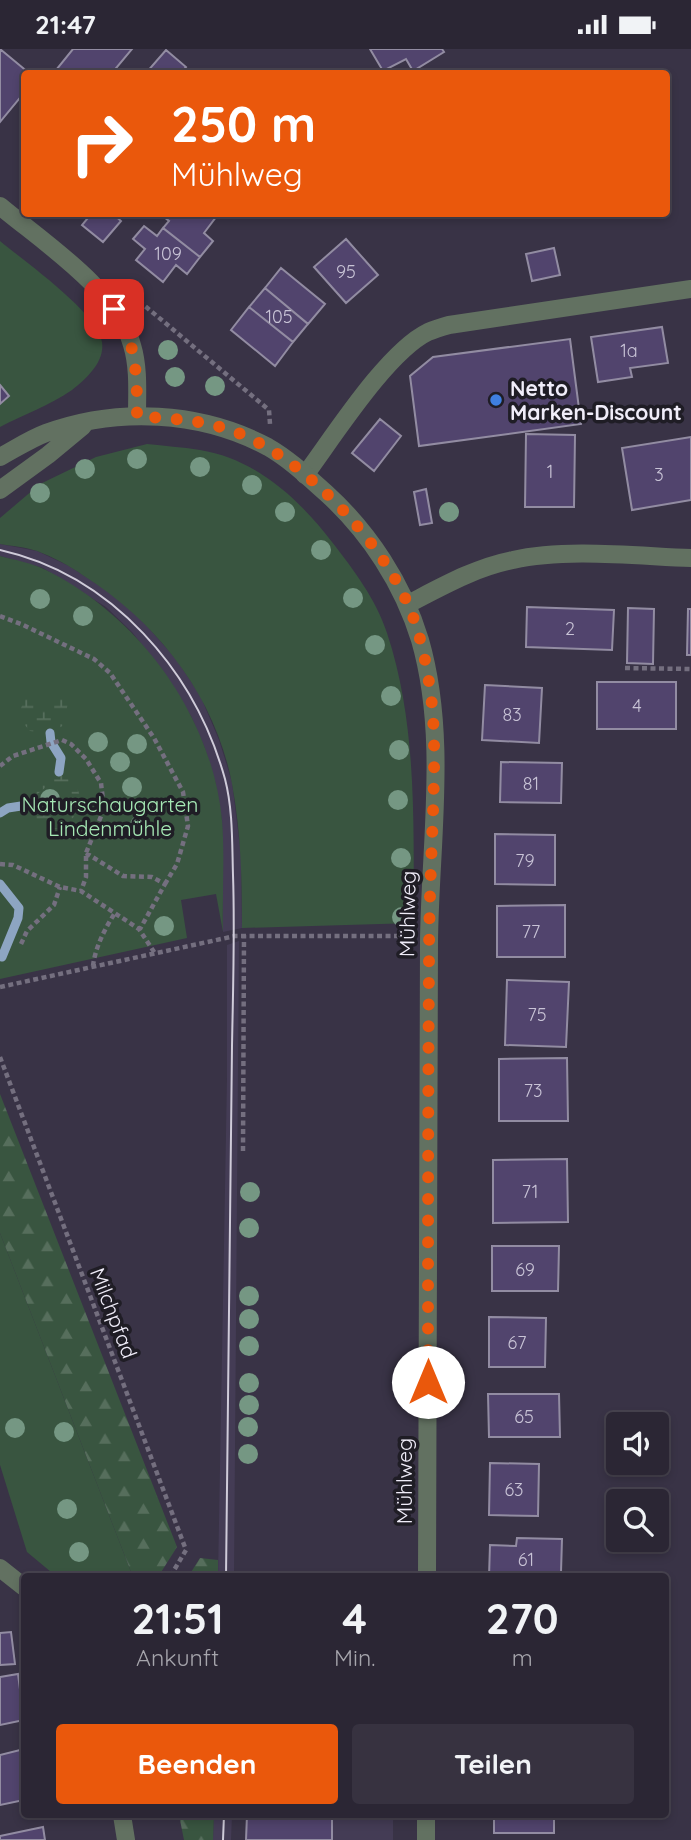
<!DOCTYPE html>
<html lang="de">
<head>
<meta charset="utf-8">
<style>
	:root { --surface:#2b2634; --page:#373240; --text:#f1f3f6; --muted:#a6a5ac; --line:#47434f; --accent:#ea580c }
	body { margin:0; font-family:Quicksand,sans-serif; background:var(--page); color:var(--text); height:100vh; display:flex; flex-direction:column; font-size:26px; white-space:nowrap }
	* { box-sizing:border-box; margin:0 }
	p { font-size:23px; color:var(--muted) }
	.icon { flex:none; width:38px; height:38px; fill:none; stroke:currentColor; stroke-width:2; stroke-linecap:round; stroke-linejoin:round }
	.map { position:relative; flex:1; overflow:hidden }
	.side { position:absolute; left:21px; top:1524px; width:648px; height:245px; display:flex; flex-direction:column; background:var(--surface); border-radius:7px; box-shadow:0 4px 10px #0003,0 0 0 2px var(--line) }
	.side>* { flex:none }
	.top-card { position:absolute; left:21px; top:21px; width:649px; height:147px; border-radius:7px; box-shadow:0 4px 10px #0003,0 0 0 2px var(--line); background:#ea580c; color:#fff; overflow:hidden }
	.fabs { position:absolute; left:606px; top:1363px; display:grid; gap:14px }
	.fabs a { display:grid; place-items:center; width:63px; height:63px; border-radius:7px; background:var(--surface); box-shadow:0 4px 10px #0003,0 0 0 2px var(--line); font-size:35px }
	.pin { position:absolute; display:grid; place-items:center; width:60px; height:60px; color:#fff; margin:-30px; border-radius:14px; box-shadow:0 4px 10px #0006 }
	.me { position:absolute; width:77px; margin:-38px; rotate:0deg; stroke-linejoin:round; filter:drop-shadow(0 0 5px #0008) }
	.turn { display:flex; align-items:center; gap:24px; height:147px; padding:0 35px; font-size:32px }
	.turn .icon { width:91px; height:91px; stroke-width:2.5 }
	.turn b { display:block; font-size:49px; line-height:60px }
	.eta { display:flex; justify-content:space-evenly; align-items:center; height:119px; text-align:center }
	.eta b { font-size:42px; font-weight:700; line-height:49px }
	.button { display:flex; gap:14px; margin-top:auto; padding:14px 35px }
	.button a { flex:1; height:80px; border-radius:7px; background:var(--accent); color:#fff; font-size:28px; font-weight:700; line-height:80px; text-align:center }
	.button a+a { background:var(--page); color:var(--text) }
	.status { display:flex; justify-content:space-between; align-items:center; height:49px; padding:0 35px; background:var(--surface); direction:ltr }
	.status svg { height:19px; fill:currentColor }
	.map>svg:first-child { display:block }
	.built { fill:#443c55 }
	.green { fill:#395540 }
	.forest { fill:url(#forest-firs) }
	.wetland { fill:url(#wetland-marsh); fill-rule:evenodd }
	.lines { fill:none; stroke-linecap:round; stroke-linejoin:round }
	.stream { stroke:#8da5c2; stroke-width:9 }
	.building { fill:#51446d; stroke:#928ca2; stroke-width:2 }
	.path { stroke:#746f7f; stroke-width:4.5; stroke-dasharray:5 3.5; stroke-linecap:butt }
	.service { stroke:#627161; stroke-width:18 }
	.minor { stroke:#627161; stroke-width:18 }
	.tertiary { stroke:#627161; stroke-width:18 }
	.tram { stroke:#cfcbd9; stroke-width:2 }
	.tree { fill:#759783 }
	.route { stroke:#ea580c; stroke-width:12; stroke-dasharray:0 21.6 }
	.shop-dot { fill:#3f7fe0; stroke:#1f1d25; stroke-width:2.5 }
	.labels { text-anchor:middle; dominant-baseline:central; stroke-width:7; stroke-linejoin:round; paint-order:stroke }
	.number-label { font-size:18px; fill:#c8c3d6 }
	.poi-label { font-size:21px; font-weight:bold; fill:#f0edf9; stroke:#1f1d25; text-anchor:start }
	.park-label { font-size:21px; fill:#a6e9b5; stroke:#1f1d25 }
	.street-label { font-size:21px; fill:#f0edf9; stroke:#1f1d25 }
</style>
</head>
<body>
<div class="status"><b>21:47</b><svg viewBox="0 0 49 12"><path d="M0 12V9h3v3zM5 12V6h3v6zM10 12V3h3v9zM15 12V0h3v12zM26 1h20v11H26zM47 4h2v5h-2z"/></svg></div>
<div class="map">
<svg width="691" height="1791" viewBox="0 0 691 1791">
	<defs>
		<pattern id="forest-firs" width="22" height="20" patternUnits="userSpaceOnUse" patternTransform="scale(1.75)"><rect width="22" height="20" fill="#395540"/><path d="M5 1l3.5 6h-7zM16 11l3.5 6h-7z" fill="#566e5c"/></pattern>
		<pattern id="wetland-marsh" width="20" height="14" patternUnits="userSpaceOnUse" patternTransform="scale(1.75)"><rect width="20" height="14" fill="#395540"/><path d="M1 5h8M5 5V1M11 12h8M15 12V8" fill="none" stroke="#566e5c"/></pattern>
	</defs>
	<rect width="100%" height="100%" fill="#393346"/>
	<path class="built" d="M0 495 37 502 69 517 114 546 139 568 176 610 200 646 219 691 232 733 241 806 242 879 223 883 222 771 215 732 204 697 191 667 155 612 132 583 106 558 43 519 0 507Z
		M239 892 234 1528H218L227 1029V896Z
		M214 1766H232L231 1791H213Z
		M247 1766H393V1791H246Z"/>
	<path class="green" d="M0 192C24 212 98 264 102 293 105 313 86 330 72 341 50 356 23 366 0 378Z
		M147 395C164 397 182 398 200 401 256 410 299 450 332 493 353 520 376 550 387 584 418 677 413 777 414 874L242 879C242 830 241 783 232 735 216 648 157 573 84 527 70 517 53 508 37 502 25 498 12 497 0 495V469L40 435 96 408Z
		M0 507C15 511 32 514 46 521 139 567 212 666 222 771 225 808 222 846 223 883L216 845 181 851 187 889 0 930Z
		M0 1184 133 1528H57L27 1503 0 1416Z"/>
	<path class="forest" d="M0 1045 177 1498 158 1528H133L0 1184Z
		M200 1509 218 1511V1528H188Z
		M179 1766H214L213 1791H184Z"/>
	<path class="wetland" d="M26 645 44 652 69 647 64 676 50 684 30 682 18 668Z
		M59 723C86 741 86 755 65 779L54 780 26 768C13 738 35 732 59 723ZM46 738H56L65 745 64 757 56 764H47L37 758 35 747Z"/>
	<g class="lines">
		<path class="stream" d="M50 684 51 693 61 709 59 723
			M0 764 8 759 21 757
			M0 835 19 859 18 869 2 908"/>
	</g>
	<path class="building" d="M0 0 29 24H24V44L0 73Z
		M73 0H132L112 24H60L56 21Z
		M370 0H442L444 3 413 22 406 10 383 22Z
		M166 1 186 18 181 24H146Z
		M92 164H112L121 172 103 193 82 176Z
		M159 164H212L216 168 204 184 213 192 200 208 163 179 169 172Z
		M144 177 157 187 163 179 200 208 187 225 176 216 163 233 136 211 145 200 133 190Z
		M346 190 378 226 346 254 314 218Z
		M554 199 560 226 532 232 526 205Z
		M281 219 325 255 308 275 265 239Z
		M265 239 308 275 293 293 249 258Z
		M249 258 293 293 275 317 231 281Z
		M662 278 668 314 630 319 632 328 598 333 591 288Z
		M570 290 581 375 419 397 410 327 433 308Z
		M0 336 9 347 0 355Z
		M380 370 401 387 374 422 352 404Z
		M526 385 575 386 574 458H525Z
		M691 388V451L632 461 622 399Z
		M426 440 432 474 420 476 414 443Z
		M527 558 614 561 612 601 526 598Z
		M628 559 654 560 653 615 627 614Z
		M688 560H691V606H687Z
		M597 633H676V680H597Z
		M485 636 542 639 539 694 482 691Z
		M501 713 562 714 561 754 500 753Z
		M495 785 555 786V836L495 835Z
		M565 856V908H497V857Z
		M507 931 569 933 566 998 505 996Z
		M567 1009 568 1072H499V1010Z
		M567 1110 568 1173 493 1174V1111Z
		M492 1197H559L558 1242H492Z
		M489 1268 546 1269 545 1318H489Z
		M488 1345H559L560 1388H489Z
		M490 1414 539 1415 538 1467 489 1466Z
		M517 1489 562 1490 561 1523H531L530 1528H489L490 1496 516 1497Z
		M11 1583 15 1615 0 1616V1584Z
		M18 1625 24 1671 0 1676V1628Z
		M24 1700V1751L0 1756V1706Z
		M247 1766H332V1791H246Z
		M494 1766H554V1784H494Z
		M43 1778 45 1791H0V1787Z"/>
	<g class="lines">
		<path class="path" d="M139 252 269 361 270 375
			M0 567 21 575 94 610 110 624 154 689 183 743 188 777 177 815 165 835
			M625 619 691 620
			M0 717 13 707 62 691 71 695 86 710 101 734 104 760 86 804V828L81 842
			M86 804 123 827 152 828 165 835 140 880
			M0 815 13 816 60 838 81 842 139 880 156 906
			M21 895 27 882 54 856 60 838
			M93 917C95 899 105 879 115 864
			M0 938 235 887H408
			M0 1008 186 1501 170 1528
			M243 1102 244 886"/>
		<path class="service" d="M305 426C334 387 387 303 428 283 435 280 442 278 449 276L691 240"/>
		<path class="minor" d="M0 157C43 193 117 241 132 296 139 319 137 344 137 367
			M408 555C441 538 476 518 513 511 566 499 636 507 691 509
			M0 1519 24 1538
			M122 1766 126 1791"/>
		<path class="tertiary" d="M0 408C15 400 30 390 46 384 117 358 201 362 268 398 289 410 308 428 326 444 369 483 403 535 420 591 448 688 430 794 429 893 428 1104 428 1316 427 1528
			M0 441 48 406 83 377
			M426 1791V1766"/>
		<path class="tram" d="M0 501C112 526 195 622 225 730 233 761 232 794 233 826 235 883 233 940 232 997 230 1174 228 1351 226 1528
			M223 1791 224 1766"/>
	</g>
	<g class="tree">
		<circle cx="168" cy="301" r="10"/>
		<circle cx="175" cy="328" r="10"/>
		<circle cx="215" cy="337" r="10"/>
		<circle cx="137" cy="410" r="10"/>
		<circle cx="200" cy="418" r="10"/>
		<circle cx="85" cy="420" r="10"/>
		<circle cx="252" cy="436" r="10"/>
		<circle cx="40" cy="444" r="10"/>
		<circle cx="285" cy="463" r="10"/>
		<circle cx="449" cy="463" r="10"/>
		<circle cx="321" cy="501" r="10"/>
		<circle cx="353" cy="549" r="10"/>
		<circle cx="40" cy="550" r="10"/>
		<circle cx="83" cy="567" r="10"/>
		<circle cx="375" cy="596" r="10"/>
		<circle cx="391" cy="647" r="10"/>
		<circle cx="98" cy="693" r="10"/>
		<circle cx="137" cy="695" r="10"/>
		<circle cx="399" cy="701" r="10"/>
		<circle cx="120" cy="713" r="10"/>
		<circle cx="132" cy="738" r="10"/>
		<circle cx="50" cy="750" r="10"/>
		<circle cx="398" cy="751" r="10"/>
		<circle cx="140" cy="776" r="10"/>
		<circle cx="401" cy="809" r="10"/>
		<circle cx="402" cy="868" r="10"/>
		<circle cx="164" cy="877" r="10"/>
		<circle cx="250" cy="1143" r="10"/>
		<circle cx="249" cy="1179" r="10"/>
		<circle cx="249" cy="1247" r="10"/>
		<circle cx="249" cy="1270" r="10"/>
		<circle cx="249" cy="1297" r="10"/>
		<circle cx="249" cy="1334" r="10"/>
		<circle cx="249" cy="1356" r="10"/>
		<circle cx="248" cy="1378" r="10"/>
		<circle cx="15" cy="1379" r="10"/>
		<circle cx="64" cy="1383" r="10"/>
		<circle cx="248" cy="1405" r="10"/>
		<circle cx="67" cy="1460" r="10"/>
		<circle cx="79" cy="1503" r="10"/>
	</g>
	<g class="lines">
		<path class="route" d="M114 260C137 293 137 328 137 367 174 370 209 371 243 386 307 414 378 489 407 553 419 579 426 612 430 640 436 681 434 724 433 765 431 814 429 864 429 913 428 1053 428 1193 428 1333"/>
	</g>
	<circle class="shop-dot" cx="496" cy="351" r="7"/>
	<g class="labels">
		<g class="number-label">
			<text x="168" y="204">109</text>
			<text x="346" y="222">95</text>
			<text x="279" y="267">105</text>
			<text x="629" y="301">1a</text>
			<text x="550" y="422">1</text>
			<text x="659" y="425">3</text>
			<text x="570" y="579">2</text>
			<text x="637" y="656">4</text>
			<text x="512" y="665">83</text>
			<text x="531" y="734">81</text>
			<text x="525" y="811">79</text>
			<text x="531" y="882">77</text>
			<text x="537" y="965">75</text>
			<text x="533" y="1041">73</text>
			<text x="530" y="1142">71</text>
			<text x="525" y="1220">69</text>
			<text x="517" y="1293">67</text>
			<text x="524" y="1367">65</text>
			<text x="514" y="1440">63</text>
			<text x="526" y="1510">61</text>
		</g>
		<g class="poi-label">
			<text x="510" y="339">Netto<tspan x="510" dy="24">Marken-Discount</tspan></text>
		</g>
		<g class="park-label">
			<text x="110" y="755">Naturschaugarten<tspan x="110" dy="24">Lindenmühle</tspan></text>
		</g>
		<g class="street-label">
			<text transform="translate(407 865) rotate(-89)">Mühlweg</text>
			<text transform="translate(114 1264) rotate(69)">Milchpfad</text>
			<text transform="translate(404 1432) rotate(-90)">Mühlweg</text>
		</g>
	</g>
</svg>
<div class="fabs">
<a><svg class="icon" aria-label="sound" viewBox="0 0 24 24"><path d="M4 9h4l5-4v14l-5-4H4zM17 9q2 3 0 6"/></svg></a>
<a><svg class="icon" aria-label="search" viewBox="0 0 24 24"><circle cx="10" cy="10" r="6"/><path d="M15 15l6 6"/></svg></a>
</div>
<div class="pin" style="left:114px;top:260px;background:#d93025"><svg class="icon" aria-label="arrive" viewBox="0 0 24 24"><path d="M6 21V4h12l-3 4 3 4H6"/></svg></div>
<svg class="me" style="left:428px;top:1333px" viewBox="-20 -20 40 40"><circle r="19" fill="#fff"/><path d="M0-13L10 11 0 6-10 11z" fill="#ea580c"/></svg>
<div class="top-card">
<div class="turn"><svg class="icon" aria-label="right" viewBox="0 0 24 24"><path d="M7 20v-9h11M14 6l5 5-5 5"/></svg><div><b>250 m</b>Mühlweg</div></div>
</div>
<section class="side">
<div class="eta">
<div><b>21:51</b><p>Ankunft</p></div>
<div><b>4</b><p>Min.</p></div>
<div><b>270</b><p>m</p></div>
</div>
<div class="button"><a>Beenden</a><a>Teilen</a></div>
</section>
</div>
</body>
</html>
